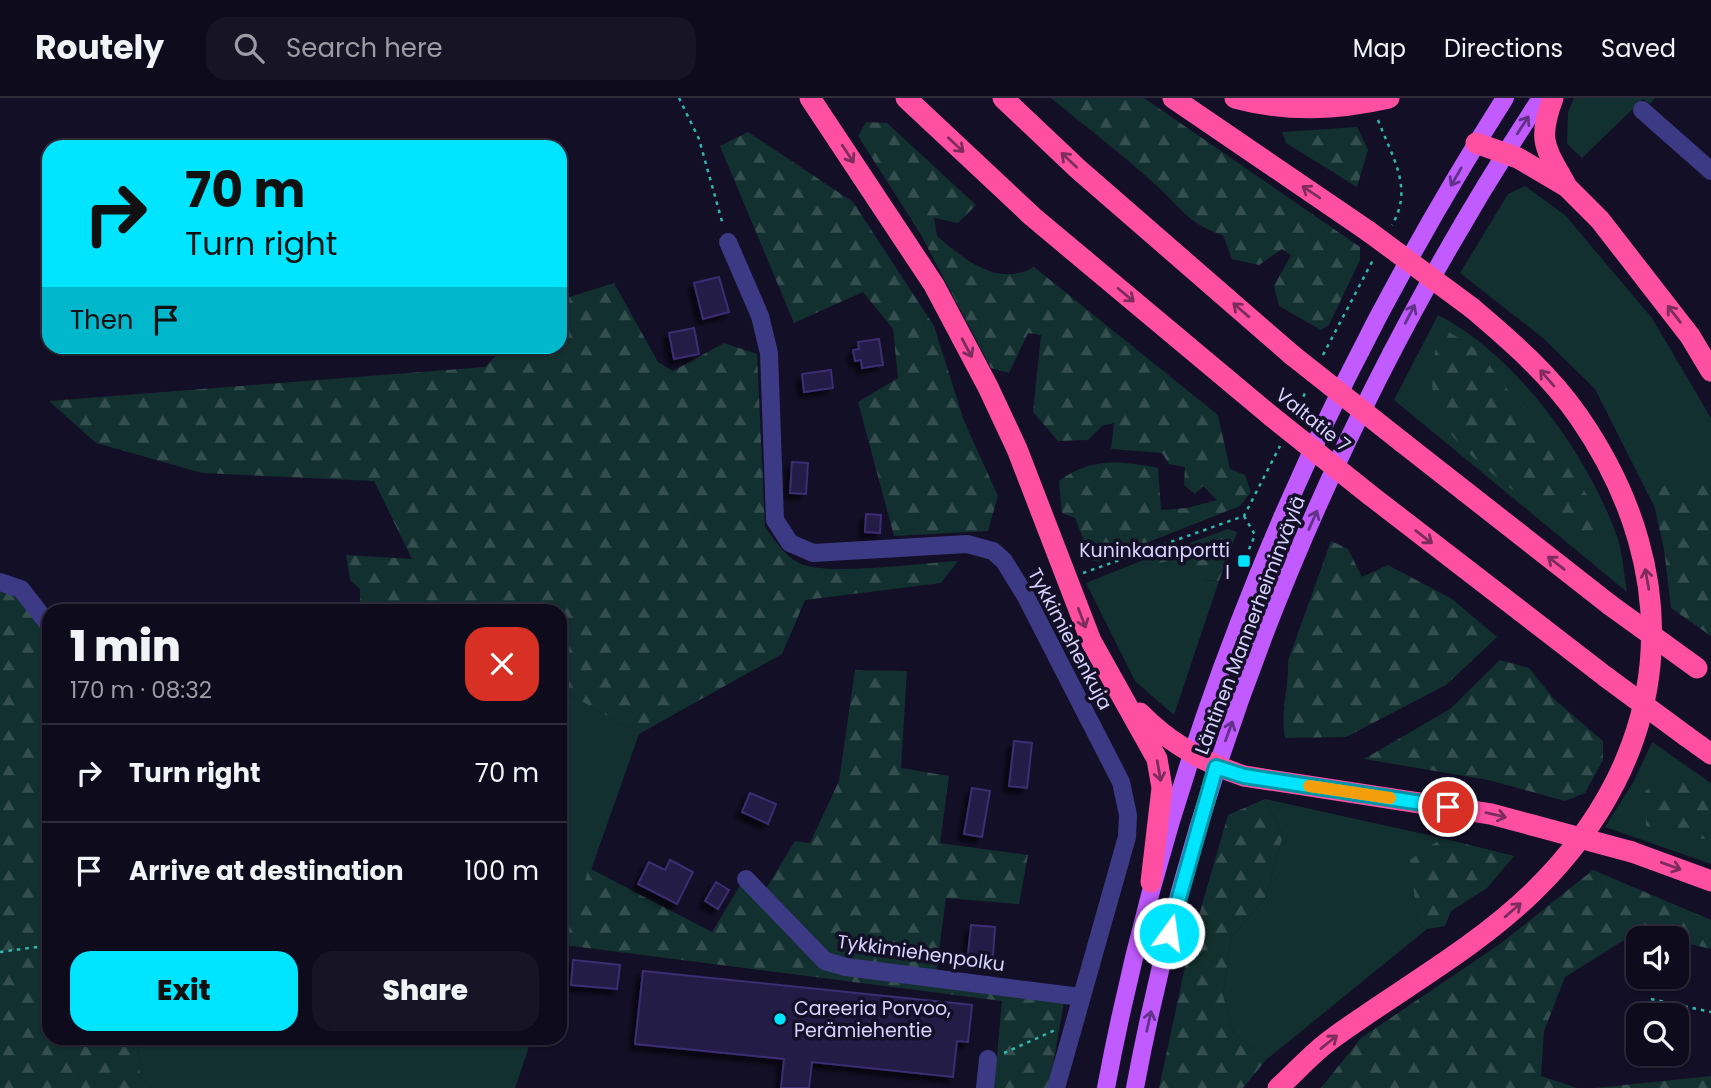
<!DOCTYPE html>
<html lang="en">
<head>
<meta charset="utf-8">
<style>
	:root { --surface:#0e0b1c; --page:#171425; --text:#f1f3f6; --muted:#9b9ba3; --line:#2e2b3b; --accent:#00e5ff }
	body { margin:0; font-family:Poppins,sans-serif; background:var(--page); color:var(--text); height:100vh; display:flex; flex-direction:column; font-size:26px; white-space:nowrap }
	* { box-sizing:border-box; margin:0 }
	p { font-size:23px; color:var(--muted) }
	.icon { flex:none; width:38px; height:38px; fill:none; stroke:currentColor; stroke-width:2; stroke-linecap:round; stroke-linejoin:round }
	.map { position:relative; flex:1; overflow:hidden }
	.drawer { position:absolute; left:42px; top:506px; width:525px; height:441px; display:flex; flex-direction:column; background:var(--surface); border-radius:21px; box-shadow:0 2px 5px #0004,0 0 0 2px var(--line) }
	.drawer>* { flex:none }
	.guide { position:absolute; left:42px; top:42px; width:525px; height:214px; border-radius:21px; box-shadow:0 2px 5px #0004,0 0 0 2px var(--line); background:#00e5ff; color:#111; overflow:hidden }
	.fabs { position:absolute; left:1626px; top:828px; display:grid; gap:14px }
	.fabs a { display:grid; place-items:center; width:63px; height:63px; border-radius:14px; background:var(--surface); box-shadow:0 2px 5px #0004,0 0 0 2px var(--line); font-size:35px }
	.pin { position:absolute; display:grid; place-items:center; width:60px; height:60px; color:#fff; margin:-30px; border:4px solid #fff; border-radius:50%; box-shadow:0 2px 7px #0007 }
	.me { position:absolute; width:77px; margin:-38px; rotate:14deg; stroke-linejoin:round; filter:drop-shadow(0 0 5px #0008) }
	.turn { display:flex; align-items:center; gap:24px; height:147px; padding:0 28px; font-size:32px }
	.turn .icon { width:91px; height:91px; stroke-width:2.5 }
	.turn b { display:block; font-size:49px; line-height:60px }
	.then { display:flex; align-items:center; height:66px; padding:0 28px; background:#0003; gap:14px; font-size:26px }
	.round { display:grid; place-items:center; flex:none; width:74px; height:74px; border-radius:21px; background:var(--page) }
	.head { display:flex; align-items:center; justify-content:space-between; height:119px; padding:0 28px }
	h1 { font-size:42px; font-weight:800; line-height:52px }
	.primary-button { display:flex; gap:14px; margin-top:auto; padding:14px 28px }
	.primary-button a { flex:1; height:80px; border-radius:21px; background:var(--accent); color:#111; font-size:28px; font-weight:800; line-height:80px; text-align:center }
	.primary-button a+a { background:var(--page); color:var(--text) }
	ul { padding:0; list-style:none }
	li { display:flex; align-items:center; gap:21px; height:98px; padding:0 28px; border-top:2px solid var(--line) }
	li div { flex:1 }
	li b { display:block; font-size:26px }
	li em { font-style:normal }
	header { display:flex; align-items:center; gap:42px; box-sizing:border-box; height:98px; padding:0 35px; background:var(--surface); border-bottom:2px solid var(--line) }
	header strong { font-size:33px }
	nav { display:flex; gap:38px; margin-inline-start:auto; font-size:24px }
	.search { width:490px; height:63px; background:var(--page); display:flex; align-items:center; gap:18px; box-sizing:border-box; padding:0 24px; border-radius:21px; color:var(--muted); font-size:26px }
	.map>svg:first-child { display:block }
	.grass { fill:#12302f }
	.forest { fill:url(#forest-firs) }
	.building { fill:#241b47; stroke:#3b2d73; stroke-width:2; filter:url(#shadow) }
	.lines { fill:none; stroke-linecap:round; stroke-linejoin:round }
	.path { stroke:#2fb8b0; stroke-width:2.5; stroke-dasharray:3.5 5; stroke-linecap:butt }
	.minor { stroke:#3d3a85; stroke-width:18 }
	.major { stroke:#c25bff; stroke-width:18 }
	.highway { stroke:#ff4fa3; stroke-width:21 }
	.highway-bridge { stroke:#ff4fa3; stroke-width:21 }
	.oneway { stroke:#623188 }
	.oneway2 { stroke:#7d2c5e }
	.route-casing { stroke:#0095a6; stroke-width:18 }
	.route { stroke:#00e5ff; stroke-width:12 }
	.slow { stroke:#f59e0b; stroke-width:12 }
	.poi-dot { fill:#00e5ff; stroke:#130f26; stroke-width:2.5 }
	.labels { text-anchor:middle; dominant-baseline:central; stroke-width:7; stroke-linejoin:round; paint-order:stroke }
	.street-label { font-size:19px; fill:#d9d4ff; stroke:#130f26 }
	.poi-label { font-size:19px; fill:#d9d4ff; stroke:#130f26; text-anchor:end }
</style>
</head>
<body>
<header>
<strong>Routely</strong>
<div class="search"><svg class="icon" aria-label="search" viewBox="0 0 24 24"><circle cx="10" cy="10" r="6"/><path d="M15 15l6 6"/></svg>Search here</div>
<nav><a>Map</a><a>Directions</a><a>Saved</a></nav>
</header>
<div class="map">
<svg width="1711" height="990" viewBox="0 0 1711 990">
	<defs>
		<pattern id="forest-firs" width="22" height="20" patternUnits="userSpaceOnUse" patternTransform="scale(1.75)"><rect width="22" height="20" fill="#12302f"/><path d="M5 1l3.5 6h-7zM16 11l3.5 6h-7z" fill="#344d4e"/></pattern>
		<filter id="shadow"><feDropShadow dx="-5.5" dy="5.5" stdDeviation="2" flood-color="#0009"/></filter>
	</defs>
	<rect width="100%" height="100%" fill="#130f26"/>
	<path class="grass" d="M1574 0H1655L1650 6 1643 1 1582 60 1567 46 1568 14Z
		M1525 88 1565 117 1652 220 1711 320V382L1654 408 1595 291 1544 241 1460 175 1508 96Z
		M1438 217C1517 257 1589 358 1618 441 1623 458 1624 477 1627 494L1394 302Z
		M1198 457 1201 482 1219 483 1174 617 1135 583 1086 485 1143 462 1151 467Z
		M560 591 639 636 560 860Z
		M1652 644 1711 685V766L1605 729 1634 683Z
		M1265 701 1442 740 1411 762 1418 826 1427 831 1266 962 1233 934 1223 897 1231 840 1266 799 1283 737Z
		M138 940H532L515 990H151L140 979Z"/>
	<path class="forest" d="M1051 0H1144L1360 149V162L1329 227 1321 232 1279 208 1274 188 1291 157 1282 151 1259 167 1232 161 1223 137C1192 129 1178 107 1155 86 1122 56 1086 29 1051 0Z
		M866 24 887 25 976 107 958 125 934 120 937 138C964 161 997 190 1034 169L1218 317 1230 371 1245 377 1251 394 1240 408 1098 464 1079 458 1083 440 1075 420 1062 415 1059 383C1092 359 1120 363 1158 370L1161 412 1187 410 1217 402 1203 388 1195 396 1184 387 1185 369 1169 366 1162 355 1111 351 1114 325 1102 328 1088 342 1058 343 1033 314 1041 237 1028 235 1009 275 991 270 920 135 858 38Z
		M1357 29 1368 52 1357 89 1286 45 1282 34Z
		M748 34 853 104 934 228 964 323 998 398 988 433 894 438 858 304 898 280 893 231 863 194 794 225 720 48Z
		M614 185 658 264 673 273 724 245 757 256 765 429C775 443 788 462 804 467 834 477 923 465 958 463L941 485 805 502 782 556 639 636 560 591V513H360V491L350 482 346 457 412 461 374 383 202 375 96 345 49 303 485 269 505 249 560 248V202Z
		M1442 230 1481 254 1500 283 1557 346 1599 418 1601 455C1561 425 1446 354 1435 308 1429 281 1433 256 1442 230Z
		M1711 365V538L1671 510 1664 451 1651 394 1670 385 1691 391 1707 382 1708 366Z
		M1228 431 1237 434 1219 483 1201 482 1193 475 1197 457 1151 467 1143 462Z
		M1331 443 1348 451 1362 479 1388 467 1452 501 1497 539 1446 587 1346 639 1285 640C1280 614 1289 590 1288 563Z
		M0 492 16 497 49 539V940H138L140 979 151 990H0Z
		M1500 562 1529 570 1555 602 1603 643V662L1585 695 1565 703 1488 682 1364 661 1450 611Z
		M855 572 907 573 901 670 949 678 940 745 1028 757 1019 806 946 800 936 875 829 859 765 792 795 743 810 745 839 683Z
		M1671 676 1711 704V740L1699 741 1646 728 1645 693Z
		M1265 701 1283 737 1266 799 1231 840 1223 897 1233 934 1266 962 1243 990H1159L1188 855 1228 717Z
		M1442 740 1514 758 1487 790 1451 813 1445 828 1427 831 1418 826 1410 762Z
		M589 770 712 834 741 786 823 868 1064 904 1049 990H994L1002 903 564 847Z
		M1593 772 1711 822V851L1677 843 1676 840 1637 834 1565 879 1544 933 1541 978 1577 990H1321L1361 940 1500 846Z
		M1711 978V990H1595Z"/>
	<path class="building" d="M719 179 729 214 703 221 694 185Z
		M694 230 699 256 674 261 669 235Z
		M879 241 883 267 862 270 861 262 855 263 853 252 859 251 858 244Z
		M831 272 833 290 804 294 802 276Z
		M792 364 808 365 806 396 790 395Z
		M866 416 881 417 880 435 865 434Z
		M1014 643 1032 645 1027 690 1009 688Z
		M972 690 990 693 982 739 964 736Z
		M750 695 776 706 768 726 742 714Z
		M670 762 693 774 677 806 638 786 649 764 665 772Z
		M716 784 729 792 718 811 705 803Z
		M971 827 995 829 993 858 968 856Z
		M573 862 620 867 617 891 571 887Z
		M643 873 972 907 968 944 957 943 953 979 812 964 809 990H781L784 961 635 946Z"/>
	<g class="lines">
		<path class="path" d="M679 0 699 41 723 127
			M1378 22C1392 59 1414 90 1392 127
			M1323 257 1374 160
			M1296 314 1307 291
			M1244 418 1255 437 1244 463
			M1083 475 1244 418 1280 348
			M0 854 44 848 49 844
			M1651 901 1711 914
			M1004 955 1055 932"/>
		<path class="minor" d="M1642 12 1711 73
			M728 144 760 218 769 255 775 422 790 445 813 455 967 446 993 453 1004 463 1025 497 1121 684 1128 717 1127 739 1056 990
			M0 484 21 491 49 527
			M746 781 825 863 846 869 1081 899
			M985 990 988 961"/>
		<path class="major" d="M1106 990C1172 638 1313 302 1505 0
			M1135 990C1201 637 1344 300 1541 0"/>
		<path class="highway" d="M810 0 934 187 988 289 1017 351 1091 543 1157 661 1162 690 1151 784
			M906 0 1033 119 1271 318
			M1003 0 1078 71 1292 257
			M1173 0 1368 133
			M1235 0C1287 14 1336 12 1389 0
			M1553 0C1537 43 1545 49 1566 87
			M1476 45 1518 60 1567 89 1600 122 1690 238 1711 273
			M1402 344 1610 507
			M1370 397 1606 579
			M1140 615C1169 645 1205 665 1244 678L1491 716 1532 727
			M1686 638 1711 656
			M1632 754 1711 783
			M1278 990C1296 974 1313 954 1333 940 1400 891 1473 852 1533 794 1673 658 1690 480 1579 319 1550 277 1511 243 1472 210"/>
		<path class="highway-bridge" d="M1368 133 1472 210
			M1292 257 1402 344
			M1271 318 1370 397
			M1610 507 1697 570
			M1606 579 1686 638
			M1532 727 1632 754"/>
	</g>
	<defs><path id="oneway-shaft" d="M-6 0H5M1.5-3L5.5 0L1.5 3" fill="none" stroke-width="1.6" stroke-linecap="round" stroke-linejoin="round" transform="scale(1.75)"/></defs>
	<g class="oneway">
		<use href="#oneway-shaft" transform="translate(1523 27) rotate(-57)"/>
		<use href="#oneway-shaft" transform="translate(1456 79) rotate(120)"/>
		<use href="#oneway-shaft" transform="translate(1410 216) rotate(-63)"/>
		<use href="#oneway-shaft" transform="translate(1313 422) rotate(-66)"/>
		<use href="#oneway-shaft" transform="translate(1229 633) rotate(-70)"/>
		<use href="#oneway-shaft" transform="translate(1149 923) rotate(-77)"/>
	</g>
	<g class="oneway2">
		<use href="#oneway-shaft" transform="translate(956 47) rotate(43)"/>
		<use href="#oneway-shaft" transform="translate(848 56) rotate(57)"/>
		<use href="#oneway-shaft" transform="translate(1069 62) rotate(-137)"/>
		<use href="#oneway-shaft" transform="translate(1311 94) rotate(-146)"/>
		<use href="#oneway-shaft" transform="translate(1126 197) rotate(40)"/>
		<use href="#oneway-shaft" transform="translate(1241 212) rotate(-139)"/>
		<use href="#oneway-shaft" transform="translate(1674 216) rotate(-128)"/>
		<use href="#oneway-shaft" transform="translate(967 250) rotate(62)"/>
		<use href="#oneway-shaft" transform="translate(1547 280) rotate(-131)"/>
		<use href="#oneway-shaft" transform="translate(1424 439) rotate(38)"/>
		<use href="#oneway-shaft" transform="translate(1556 465) rotate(-142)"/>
		<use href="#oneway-shaft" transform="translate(1647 481) rotate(-100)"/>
		<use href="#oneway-shaft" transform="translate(1082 520) rotate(69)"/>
		<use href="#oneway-shaft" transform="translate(1159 673) rotate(80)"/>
		<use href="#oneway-shaft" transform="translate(1496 717) rotate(13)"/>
		<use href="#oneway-shaft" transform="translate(1671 768) rotate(20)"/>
		<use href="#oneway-shaft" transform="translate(1513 812) rotate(-41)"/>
		<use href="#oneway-shaft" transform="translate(1329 944) rotate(-39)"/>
	</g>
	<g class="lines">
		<defs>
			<path id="route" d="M1169 835 1216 669 1244 678 1448 709"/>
		</defs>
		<use href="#route" class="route-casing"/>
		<use href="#route" class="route"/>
		<path class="slow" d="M1309 688 1390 700"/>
	</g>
	<g class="poi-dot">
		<rect x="1237" y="456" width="14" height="14" rx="3.5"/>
		<circle cx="780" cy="921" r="7"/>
	</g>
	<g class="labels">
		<g class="street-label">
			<text transform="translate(1313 322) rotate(39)">Valtatie 7</text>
			<text transform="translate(1250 527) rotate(-69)">Läntinen Mannerheiminväylä</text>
			<text transform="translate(1070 541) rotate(62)">Tykkimiehenkuja</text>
			<text transform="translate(921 855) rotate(8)">Tykkimiehenpolku</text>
		</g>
		<g class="poi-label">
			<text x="1230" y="452">Kuninkaanportti<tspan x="1230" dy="22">I</tspan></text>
			<text x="794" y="910" text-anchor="start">Careeria Porvoo,<tspan x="794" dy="22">Perämiehentie</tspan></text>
		</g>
	</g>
</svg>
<div class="fabs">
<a><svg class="icon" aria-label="sound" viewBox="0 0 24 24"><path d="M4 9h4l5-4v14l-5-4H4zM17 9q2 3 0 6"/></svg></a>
<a><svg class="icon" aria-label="search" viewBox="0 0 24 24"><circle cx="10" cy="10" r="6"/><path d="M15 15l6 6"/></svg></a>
</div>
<div class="pin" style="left:1448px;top:709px;background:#d93025"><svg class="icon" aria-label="arrive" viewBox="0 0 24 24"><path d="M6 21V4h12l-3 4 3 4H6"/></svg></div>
<svg class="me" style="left:1169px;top:835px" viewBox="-20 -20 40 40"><circle r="17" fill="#00e5ff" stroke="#fff" stroke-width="3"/><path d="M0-11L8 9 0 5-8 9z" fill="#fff"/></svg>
<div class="guide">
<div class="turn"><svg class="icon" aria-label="right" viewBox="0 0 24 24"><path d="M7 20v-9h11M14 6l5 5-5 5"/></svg><div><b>70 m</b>Turn right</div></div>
<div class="then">Then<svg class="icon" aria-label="arrive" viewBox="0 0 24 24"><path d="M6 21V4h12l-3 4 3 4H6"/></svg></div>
</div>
<section class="drawer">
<div class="head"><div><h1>1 min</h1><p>170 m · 08:32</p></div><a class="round" style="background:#d93025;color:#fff"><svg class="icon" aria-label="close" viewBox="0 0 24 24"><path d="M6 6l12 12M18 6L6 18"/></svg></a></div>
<ul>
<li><svg class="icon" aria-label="right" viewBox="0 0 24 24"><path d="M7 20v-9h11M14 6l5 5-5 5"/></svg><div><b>Turn right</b></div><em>70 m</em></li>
<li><svg class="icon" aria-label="arrive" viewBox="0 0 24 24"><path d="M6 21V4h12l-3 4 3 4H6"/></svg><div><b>Arrive at destination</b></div><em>100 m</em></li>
</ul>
<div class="primary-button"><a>Exit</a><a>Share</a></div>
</section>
</div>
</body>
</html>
